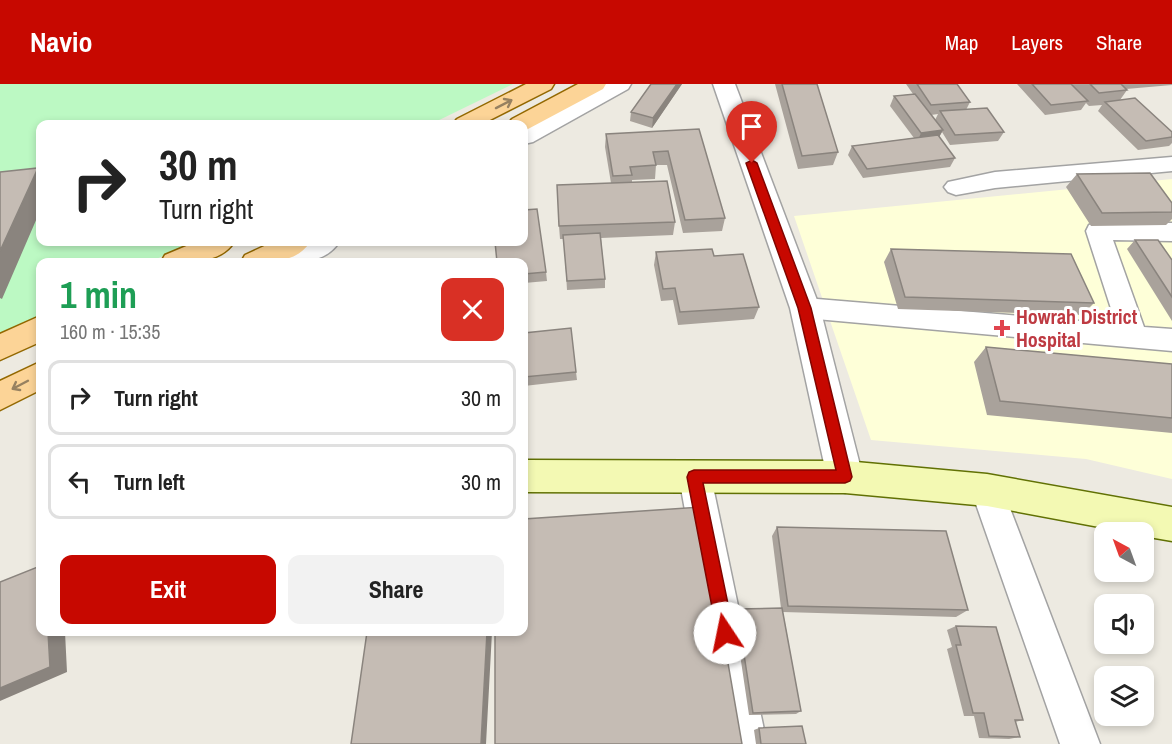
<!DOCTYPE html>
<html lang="en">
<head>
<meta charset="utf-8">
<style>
	:root { --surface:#fff; --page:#f2f2f2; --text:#222; --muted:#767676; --line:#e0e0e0; --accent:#c70800 }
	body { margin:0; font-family:"Archivo Narrow",sans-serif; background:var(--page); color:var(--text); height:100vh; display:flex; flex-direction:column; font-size:22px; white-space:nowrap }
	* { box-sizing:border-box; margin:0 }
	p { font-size:20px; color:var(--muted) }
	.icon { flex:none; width:33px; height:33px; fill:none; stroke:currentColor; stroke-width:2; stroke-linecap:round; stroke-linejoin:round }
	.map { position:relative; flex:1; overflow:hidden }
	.details { position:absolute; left:36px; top:174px; width:492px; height:378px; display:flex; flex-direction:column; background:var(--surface); border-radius:12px; box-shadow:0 3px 9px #0003 }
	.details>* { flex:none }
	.hud { position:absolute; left:36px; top:36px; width:492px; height:126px; border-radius:12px; box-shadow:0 3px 9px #0003; background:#fff; color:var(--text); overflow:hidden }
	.needle { width:39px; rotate:319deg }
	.fabs { position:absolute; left:1094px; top:438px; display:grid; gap:12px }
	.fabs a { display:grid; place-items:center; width:60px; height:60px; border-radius:12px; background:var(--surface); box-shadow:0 3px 9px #0003; font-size:30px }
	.pin { position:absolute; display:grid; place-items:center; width:51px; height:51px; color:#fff; margin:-62px -26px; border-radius:50% 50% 50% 0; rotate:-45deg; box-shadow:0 0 6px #0007 }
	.pin .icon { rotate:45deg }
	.me { position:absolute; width:66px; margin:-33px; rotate:349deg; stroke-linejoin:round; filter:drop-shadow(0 0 4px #0008) }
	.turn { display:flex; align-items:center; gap:21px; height:126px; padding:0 24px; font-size:27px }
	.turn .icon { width:78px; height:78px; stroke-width:2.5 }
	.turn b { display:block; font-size:42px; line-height:51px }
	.round { display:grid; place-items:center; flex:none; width:63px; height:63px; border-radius:12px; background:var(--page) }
	.head { display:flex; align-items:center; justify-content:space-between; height:102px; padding:0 24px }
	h1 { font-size:36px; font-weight:700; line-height:45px; color:#1e9e55 }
	.action { display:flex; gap:12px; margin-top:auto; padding:12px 24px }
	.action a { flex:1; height:69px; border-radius:12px; background:var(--accent); color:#fff; font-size:24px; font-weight:700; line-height:69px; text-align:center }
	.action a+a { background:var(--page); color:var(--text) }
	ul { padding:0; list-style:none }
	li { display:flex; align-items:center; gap:18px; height:75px; margin:0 12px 9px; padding:0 12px; border:3px solid var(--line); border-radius:12px }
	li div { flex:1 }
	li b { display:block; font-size:22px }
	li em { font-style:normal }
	header { display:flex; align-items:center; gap:36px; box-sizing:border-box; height:84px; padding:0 30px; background:var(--accent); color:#fff }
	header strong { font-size:28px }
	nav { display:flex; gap:33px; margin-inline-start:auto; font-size:21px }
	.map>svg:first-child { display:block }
	.education { fill:#feffd8 }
	.park { fill:#bcf9c3 }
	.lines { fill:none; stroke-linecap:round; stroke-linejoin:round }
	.minor-casing { stroke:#a3a3a3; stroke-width:3 }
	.tertiary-casing { stroke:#a3a3a3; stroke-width:3 }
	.secondary-casing { stroke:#617104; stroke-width:3 }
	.primary-casing { stroke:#936800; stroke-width:3 }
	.minor { fill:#fff; fill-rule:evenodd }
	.tertiary { fill:#fff; fill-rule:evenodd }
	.secondary { fill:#f3f9b3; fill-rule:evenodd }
	.primary { fill:#fcd497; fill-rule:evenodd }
	.wall { fill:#a9a29b; fill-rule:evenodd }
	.shaded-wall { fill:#8a847e }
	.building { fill:#c5bcb4; stroke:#8a847e; stroke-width:1.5 }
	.oneway { stroke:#978160 }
	.route { fill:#c70800; stroke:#810500; stroke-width:1.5 }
	.health-dot { fill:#e0444e; stroke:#fff; stroke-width:2 }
	.labels { text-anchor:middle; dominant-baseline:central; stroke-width:6; stroke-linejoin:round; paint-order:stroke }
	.health-label { font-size:20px; font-weight:bold; fill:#be3a42; stroke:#fff; text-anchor:start }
</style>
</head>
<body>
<header>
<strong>Navio</strong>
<nav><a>Map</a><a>Layers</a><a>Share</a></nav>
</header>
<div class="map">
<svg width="1172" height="660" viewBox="0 0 1172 660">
	<rect width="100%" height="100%" fill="#edeae1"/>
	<path class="education" d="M1172 95V395L1086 375 871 356 794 132Z"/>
	<path class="park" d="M0 0H513L431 40H40V158H193L150 178H40V232L0 252Z"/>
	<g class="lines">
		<defs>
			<path id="minor" d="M1172 73V87L995 104 956 111 948 108 944 103 948 98 995 88Z
				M1098 138 1172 139V157L1113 156 1144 243 1172 245V267L805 234 795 231 792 224 795 217 805 214 1116 240 1086 147 1089 141Z
				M695 379 706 383 711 393 767 660H727L679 393 684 383Z
				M987 391 998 396 1003 406 1100 660H1060L971 406 976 396Z"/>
			<path id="tertiary" d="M603 0H631L628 5 533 58 524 60V43Z
				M713 0H735L820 224 863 393 857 404 845 409 833 404 827 393 790 224Z
				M303 158H339C325 181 295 178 272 178L276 171Z"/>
			<path id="secondary" d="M524 376 845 377 987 390 1172 423V457L1143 452V448H1126L987 422 845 409 524 408Z"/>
			<path id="primary" d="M526 0H554L551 5 482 40H453L457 35Z
				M578 0H606L603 5 528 45 524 46V40H508L512 35Z
				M196 158H234C220 181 185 178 161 178L165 171Z
				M273 158H310C296 181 264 178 241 178L245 171Z
				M40 232V258L0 276V250Z
				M40 278V306L0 326V297Z"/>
		</defs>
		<use href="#minor" class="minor-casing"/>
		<use href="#tertiary" class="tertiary-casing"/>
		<use href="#secondary" class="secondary-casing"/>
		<use href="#primary" class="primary-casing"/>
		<use href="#minor" class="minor"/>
		<use href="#tertiary" class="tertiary"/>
		<use href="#secondary" class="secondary"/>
		<use href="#primary" class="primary"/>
	</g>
	<path class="wall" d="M651 0H682L652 44 630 37 631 28Z
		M775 0H817L838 68 833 81 798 85Z
		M906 0H957L970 18 966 26 1004 48 998 57 950 61 942 48 939 53 955 74 950 83 863 94 848 71 852 62 914 54 890 22 894 12 913 10ZM938 30 935 36 931 31Z
		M1017 0H1172V1L1126 5 1127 6 1120 16 1172 48V59L1169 62 1138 66 1098 27 1102 21 1089 22 1086 19 1081 26 1045 31Z
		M699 45 725 134 722 147 683 149 667 81H656L655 95 632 96V98L675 138 673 151 601 154 605 195V204L567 206 564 155H560L559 142 611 99 605 63 606 50Z
		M1077 90 1172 119V135L1166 141 1091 142 1066 103Z
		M1135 156 1172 176V237L1127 165Z
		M891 165 1094 219 1082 231 898 225 884 178Z
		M656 168 714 172 759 223 754 235 678 241 673 216 661 217 654 181Z
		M524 178 546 188 547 197 524 199Z
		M524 249 576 288 577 296 524 302Z
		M986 263 1172 280V349L987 331 974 278Z
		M777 443 968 526 956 533 783 528 801 627 796 630 749 631 734 530 737 525 781 524 772 452Z
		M956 542 1023 636 1015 638 1020 653 1009 655 979 654 974 632H964L947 565 952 563 947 546Z
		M759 644 806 660H756L754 646Z"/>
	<path class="shaded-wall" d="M677 0H682L652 44 653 34Z
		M943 46 938 55 917 58 921 49Z
		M38 84 40 87V127L2 215 0 214V167Z
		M48 548H65L67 588 0 617V604Z
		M487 548H492L486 660H481Z"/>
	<path class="building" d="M651 0H677L653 34 631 28Z
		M782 0H817L838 68 802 72Z
		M917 0H957L970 18 931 21Z
		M1032 0H1071L1088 17 1051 21Z
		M1090 0H1121L1127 6 1099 9Z
		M915 10 943 46 921 49 894 12Z
		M1135 14 1172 48V53L1146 57 1105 18Z
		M987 24 1004 48 955 51 940 27Z
		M699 45 725 134 685 136 668 67 653 68 656 81 630 83 632 91 613 92 606 50Z
		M938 51 955 74 867 85 852 62Z
		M38 84 0 167V88Z
		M1150 89 1172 119V128L1102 129 1077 90Z
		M667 97 675 138 559 142 557 101Z
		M537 125 546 188 524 190V178H497L495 158H524V126Z
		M600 149 605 195 567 197 563 151Z
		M1135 156H1158L1172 176V213Z
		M712 165 714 172 743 170 759 223 680 228 675 204 663 205 656 168Z
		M891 165 1071 170 1094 219 905 213Z
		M571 244 576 288 524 293V249Z
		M986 263 1172 280V334L1000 317Z
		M701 423 742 660H495V548H524V435Z
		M777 443 946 447 968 526 788 522Z
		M40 482V548H48L50 583 0 604V498Z
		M782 524 801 627 753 629 737 525Z
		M956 542 996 543 1023 636H1015L1020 653 989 652 984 629H973L956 561H961Z
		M367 548H487L481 660H351Z
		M802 642 806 660H761L759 644Z"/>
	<defs><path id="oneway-shaft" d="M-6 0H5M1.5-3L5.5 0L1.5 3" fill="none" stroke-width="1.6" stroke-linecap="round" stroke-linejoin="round" transform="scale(1.5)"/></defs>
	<g class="oneway">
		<use href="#oneway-shaft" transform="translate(504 20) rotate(-27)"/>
		<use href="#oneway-shaft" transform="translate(20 301) rotate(152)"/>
	</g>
	<path class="route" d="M752 76 757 79 811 224 852 393 850 397 845 399H703L734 549 731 555 725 557 719 555 717 549 687 393 689 388 694 386H836L798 224 746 79Z"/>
	<path class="health-dot" d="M999 235h6v6h6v6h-6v6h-6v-6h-6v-6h6z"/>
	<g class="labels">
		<g class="health-label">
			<text x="1016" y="232">Howrah District<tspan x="1016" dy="23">Hospital</tspan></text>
		</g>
	</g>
</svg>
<div class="fabs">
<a><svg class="needle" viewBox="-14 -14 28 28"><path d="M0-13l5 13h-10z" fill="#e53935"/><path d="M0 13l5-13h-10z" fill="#767676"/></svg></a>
<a><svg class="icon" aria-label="sound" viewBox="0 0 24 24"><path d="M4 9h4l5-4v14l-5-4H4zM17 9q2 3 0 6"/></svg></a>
<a><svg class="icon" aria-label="layers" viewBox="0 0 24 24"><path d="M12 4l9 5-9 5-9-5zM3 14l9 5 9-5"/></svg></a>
</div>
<div class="pin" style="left:752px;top:79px;background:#d93025"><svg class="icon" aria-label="arrive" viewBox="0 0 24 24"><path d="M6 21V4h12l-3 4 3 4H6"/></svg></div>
<svg class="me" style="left:725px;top:549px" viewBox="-20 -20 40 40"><circle r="19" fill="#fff"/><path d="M0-13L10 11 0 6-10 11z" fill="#c70800"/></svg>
<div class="hud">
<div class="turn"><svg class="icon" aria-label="right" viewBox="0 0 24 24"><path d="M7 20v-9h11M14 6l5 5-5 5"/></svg><div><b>30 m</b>Turn right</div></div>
</div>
<section class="details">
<div class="head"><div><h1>1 min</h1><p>160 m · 15:35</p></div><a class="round" style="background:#d93025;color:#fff"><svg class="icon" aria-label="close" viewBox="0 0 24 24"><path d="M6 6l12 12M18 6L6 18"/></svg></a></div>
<ul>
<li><svg class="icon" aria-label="right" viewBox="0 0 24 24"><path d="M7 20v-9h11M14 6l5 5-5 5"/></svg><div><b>Turn right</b></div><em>30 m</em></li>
<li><svg class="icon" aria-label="left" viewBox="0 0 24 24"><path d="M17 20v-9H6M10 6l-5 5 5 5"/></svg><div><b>Turn left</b></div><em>30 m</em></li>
</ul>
<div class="action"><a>Exit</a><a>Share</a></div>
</section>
</div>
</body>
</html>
